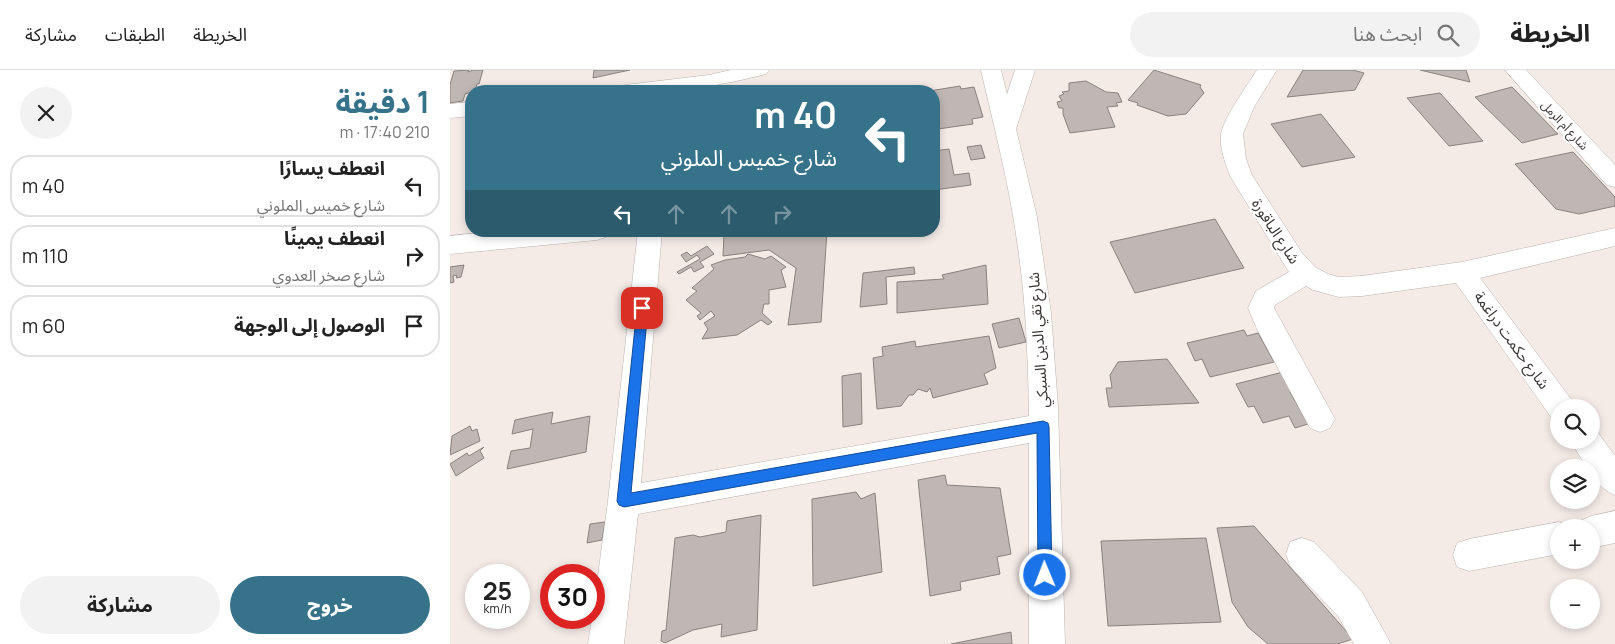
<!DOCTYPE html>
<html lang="ar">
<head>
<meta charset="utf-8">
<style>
	:root { --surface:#fff; --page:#f2f2f2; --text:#222; --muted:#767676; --line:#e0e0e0; --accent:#367289 }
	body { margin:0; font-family:Manrope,"Noto Sans Arabic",sans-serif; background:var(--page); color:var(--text); direction:rtl; height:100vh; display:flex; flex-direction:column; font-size:19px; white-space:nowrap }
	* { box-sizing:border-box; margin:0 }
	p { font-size:16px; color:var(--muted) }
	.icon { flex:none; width:28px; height:28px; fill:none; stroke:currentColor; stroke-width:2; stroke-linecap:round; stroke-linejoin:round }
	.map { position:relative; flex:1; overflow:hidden; direction:ltr }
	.side { display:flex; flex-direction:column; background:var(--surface); width:450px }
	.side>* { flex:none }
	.hud { position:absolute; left:15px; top:15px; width:475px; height:152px; border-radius:20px; box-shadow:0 2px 8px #0003; direction:rtl; background:#367289; color:#fff; overflow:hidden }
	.buttons { position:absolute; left:1100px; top:329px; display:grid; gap:10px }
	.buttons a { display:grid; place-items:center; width:50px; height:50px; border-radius:50%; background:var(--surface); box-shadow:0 2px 8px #0003; font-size:25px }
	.speed { position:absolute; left:15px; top:494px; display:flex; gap:10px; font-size:25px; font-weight:700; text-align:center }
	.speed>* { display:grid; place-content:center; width:65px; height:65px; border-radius:50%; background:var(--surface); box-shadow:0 2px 8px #0003; line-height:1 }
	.speed small { font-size:12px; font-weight:400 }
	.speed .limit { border:8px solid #d22; background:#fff; color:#111 }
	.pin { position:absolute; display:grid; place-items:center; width:42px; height:42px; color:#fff; margin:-21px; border-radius:10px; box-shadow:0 2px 8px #0006 }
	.me { position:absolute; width:55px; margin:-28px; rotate:359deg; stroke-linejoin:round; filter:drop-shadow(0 0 4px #0008) }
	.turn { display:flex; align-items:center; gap:18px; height:105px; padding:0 20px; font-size:22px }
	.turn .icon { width:65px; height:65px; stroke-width:2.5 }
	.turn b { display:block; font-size:35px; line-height:42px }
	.lanes { display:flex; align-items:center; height:48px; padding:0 20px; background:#0003; justify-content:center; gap:25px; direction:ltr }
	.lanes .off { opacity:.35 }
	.round { display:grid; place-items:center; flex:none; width:52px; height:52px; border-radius:26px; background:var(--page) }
	.overview { display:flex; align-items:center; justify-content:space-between; height:85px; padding:0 20px }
	h1 { font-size:30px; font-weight:700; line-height:38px; color:var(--accent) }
	.button { display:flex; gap:10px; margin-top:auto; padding:10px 20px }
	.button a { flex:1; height:58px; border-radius:30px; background:var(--accent); color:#fff; font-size:20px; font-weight:700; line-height:58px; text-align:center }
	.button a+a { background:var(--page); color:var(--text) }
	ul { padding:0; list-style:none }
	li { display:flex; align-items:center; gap:15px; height:62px; margin:0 10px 8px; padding:0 10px; border:2px solid var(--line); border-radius:20px }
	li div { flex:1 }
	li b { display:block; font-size:19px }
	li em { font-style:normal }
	header { display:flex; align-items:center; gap:30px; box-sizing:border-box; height:70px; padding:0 25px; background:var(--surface); border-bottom:1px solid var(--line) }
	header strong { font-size:24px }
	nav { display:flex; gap:28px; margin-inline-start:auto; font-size:18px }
	.search { width:350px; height:45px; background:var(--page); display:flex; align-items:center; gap:12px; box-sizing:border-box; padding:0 18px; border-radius:28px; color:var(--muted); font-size:19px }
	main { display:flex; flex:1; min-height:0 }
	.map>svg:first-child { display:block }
	.building { fill:#bfb7b3; stroke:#8a827e }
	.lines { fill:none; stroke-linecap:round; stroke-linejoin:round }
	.minor-casing { stroke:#bcb3b0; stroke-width:1 }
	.minor { fill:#fff; fill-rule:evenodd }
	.route { fill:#1a73e8; stroke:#114b97 }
	.labels { text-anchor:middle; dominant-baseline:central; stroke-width:4; stroke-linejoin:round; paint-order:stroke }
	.far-street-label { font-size:12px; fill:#383433; stroke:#fff }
	.street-label { font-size:15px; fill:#383433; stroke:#fff }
</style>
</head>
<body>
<header>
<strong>الخريطة</strong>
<div class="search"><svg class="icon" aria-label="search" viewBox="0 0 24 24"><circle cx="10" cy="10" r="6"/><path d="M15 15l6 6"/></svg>ابحث هنا</div>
<nav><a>الخريطة</a><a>الطبقات</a><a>مشاركة</a></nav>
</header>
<main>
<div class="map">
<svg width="1165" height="574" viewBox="0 0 1165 574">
	<rect width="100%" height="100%" fill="#f4ebe7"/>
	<path class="building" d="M19 0 18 2 23 0H33L29 14H27L25 21 15 24 13 31 0 33V15L4 1Z
		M144 0H180L143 8Z
		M704 0 751 15 750 17 754 23 736 44 718 46 687 35 688 33 678 30Z
		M853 0H903L914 3 905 20 837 27Z
		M970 0H1016L1020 12Z
		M636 11 656 22 668 23 672 32 666 33 668 36 657 37 665 57 620 63 613 44V38H609L607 32 612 31 609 26 614 24 612 22 619 21V13Z
		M510 16 511 19 524 17 533 47 522 49 523 54 488 59 484 39V21H479Z
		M1062 17 1108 64 1072 73 1025 27Z
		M990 23 1033 71 999 76 957 28Z
		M871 44 905 87 852 97 821 54Z
		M531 75 535 88 521 90 517 77Z
		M499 79 504 105 519 103 521 115 484 120V81Z
		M1123 82 1165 127V136L1129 144 1106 139 1065 94Z
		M765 149 794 198 685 223 660 172Z
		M303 161H377L371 252 338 255 346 198 319 180 273 186 274 164Z
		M257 176 264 184 250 192 254 197 244 202 241 197 229 204 227 202 250 189 247 185 236 192 231 185 237 182 241 186Z
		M298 184 315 189 321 186 336 197 331 200 336 217 319 220V234H314L312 243 322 252 318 255 311 250 287 265 252 269 258 259 254 253 265 246 261 241 250 250 247 246 251 243 236 230 247 221 242 218 264 199 261 195 275 190 295 187Z
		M14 195 11 207 6 208 7 205 3 206 4 212 0 213V197Z
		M536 195 538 234 447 243V212L494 209 492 205Z
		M464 197 465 204 436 207 437 234 410 237 413 203Z
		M569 248 576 272 549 278 542 254Z
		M794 260 797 266 808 263 824 292 760 307 752 289 745 291 737 273Z
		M539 266 546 298 534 304 538 314 483 328 480 318 477 322 468 319 463 325H459L451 336 427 339 423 288 433 286 432 277 465 271 466 277Z
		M717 289 749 333 659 337 656 318H662L660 305 668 292Z
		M833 302 842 319 840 322 858 354 845 358 839 346 813 353 804 336 798 337 786 314Z
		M411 303 412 354 393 357 392 306Z
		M103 342 101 354 140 346 136 382 57 399 61 381 80 378 83 359 62 364 65 350Z
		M20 356 22 361 27 359 30 371 0 385 2 366Z
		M34 377 30 381 34 388 6 406 0 394 17 383 19 386Z
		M495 405 497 415 550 418 561 484 547 487 550 504 510 512 511 520 480 526 468 410Z
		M406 422 411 429 425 423 432 502 363 516 362 429Z
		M311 445 307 560 271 567 272 554 243 560 215 573 211 571 212 561 216 560 225 468 243 465 250 467 276 462 277 451Z
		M155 452 152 470 137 473 140 454Z
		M804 456 903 569 887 574H818L798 557 782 532 767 458Z
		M756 468 771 552 658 556 651 471Z
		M561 562 562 574H501Z"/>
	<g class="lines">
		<defs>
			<path id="minor" d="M281 0H319L316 4C266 17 216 24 165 21L168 17 175 15 259 5Z
				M531 0H551L557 24 565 0H585L566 59 587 147 601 243 608 337 615 574H579V373L188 444 174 574H138L142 548H144V535L158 431 188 161H212L191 413 579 346C578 288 576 229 567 171 559 113 544 57 531 0Z
				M807 0H827L804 37 793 64 796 89 802 105 852 183 865 197 878 204 889 207 912 206 1012 192 1165 158V176L1030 208 1121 329 1125 338H1109V350L1101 347 1006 213 912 226 889 227 863 220 856 216 825 235 824 238 885 349 880 358 870 362 860 358 807 259 798 238 806 221 839 202 780 106C776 94 769 78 771 64 773 49 798 14 807 0Z
				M1055 0H1076L1165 95V117L1157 115Z
				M21 32V46L0 48V34Z
				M48 161H159L156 167 147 170 0 184V166Z
				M1141 359 1146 360 1165 386V425C1154 420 1141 410 1141 398H1137L1120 370H1141Z
				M1165 441V473L1141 478V458H1127L1130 451 1141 446Z
				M1109 452 1121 458H1109V484L1019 501 1007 497 1003 485 1007 473 1019 469Z
				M852 468 864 472 912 522 941 574H904L888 546 840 496 836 484 840 472Z"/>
		</defs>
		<use href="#minor" class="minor-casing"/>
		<use href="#minor" class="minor"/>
	</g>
	<path class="route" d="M192 234 198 238 181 423 593 351 598 353 599 357 602 505 600 510 595 512 590 510 588 505 587 363 174 437 169 435 167 431 187 238Z"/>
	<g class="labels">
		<g class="far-street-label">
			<text transform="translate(1115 55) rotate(47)">شارع أم الرمل</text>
		</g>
		<g class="street-label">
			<text transform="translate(826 161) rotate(57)">شارع الباقورة</text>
			<text transform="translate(588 270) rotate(-94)">شارع تقي الدين السبكي</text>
			<text transform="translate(1062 270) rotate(54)">شارع حكمت دراغمة</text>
		</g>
	</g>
</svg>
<div class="buttons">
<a><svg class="icon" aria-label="search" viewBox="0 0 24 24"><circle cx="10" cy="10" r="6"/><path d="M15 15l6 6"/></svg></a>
<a><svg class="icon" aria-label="layers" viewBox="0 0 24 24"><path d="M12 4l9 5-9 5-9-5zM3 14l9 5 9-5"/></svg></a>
<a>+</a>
<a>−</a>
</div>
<div class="speed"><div>25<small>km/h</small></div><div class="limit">30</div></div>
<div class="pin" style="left:192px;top:238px;background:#d93025"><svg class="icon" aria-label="arrive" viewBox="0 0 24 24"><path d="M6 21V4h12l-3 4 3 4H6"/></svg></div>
<svg class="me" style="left:595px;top:505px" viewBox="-20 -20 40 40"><circle r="17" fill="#1a73e8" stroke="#fff" stroke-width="3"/><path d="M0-11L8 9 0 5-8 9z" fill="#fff"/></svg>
<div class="hud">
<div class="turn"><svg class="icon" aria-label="left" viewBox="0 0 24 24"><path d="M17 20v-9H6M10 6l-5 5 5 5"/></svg><div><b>40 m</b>شارع خميس الملوني</div></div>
<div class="lanes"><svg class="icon" aria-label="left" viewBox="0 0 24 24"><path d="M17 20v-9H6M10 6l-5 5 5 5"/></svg><svg class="icon off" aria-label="ahead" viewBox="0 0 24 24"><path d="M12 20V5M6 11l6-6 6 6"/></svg><svg class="icon off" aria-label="ahead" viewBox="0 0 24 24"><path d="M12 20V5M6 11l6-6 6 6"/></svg><svg class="icon off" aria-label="right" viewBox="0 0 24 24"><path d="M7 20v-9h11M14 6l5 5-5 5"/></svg></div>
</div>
</div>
<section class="side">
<div class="overview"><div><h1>1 دقيقة</h1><p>210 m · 17:40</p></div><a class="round"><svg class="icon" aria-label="close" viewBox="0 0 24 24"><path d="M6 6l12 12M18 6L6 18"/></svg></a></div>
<ul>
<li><svg class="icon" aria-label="left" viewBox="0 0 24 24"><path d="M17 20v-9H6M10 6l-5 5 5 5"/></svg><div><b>انعطف يسارًا</b><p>شارع خميس الملوني</p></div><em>40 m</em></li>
<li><svg class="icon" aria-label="right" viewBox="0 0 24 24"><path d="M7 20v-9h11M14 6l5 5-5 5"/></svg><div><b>انعطف يمينًا</b><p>شارع صخر العدوي</p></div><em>110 m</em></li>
<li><svg class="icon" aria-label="arrive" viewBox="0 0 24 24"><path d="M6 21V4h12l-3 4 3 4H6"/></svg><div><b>الوصول إلى الوجهة</b></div><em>60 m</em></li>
</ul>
<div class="button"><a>خروج</a><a>مشاركة</a></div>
</section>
</main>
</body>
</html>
